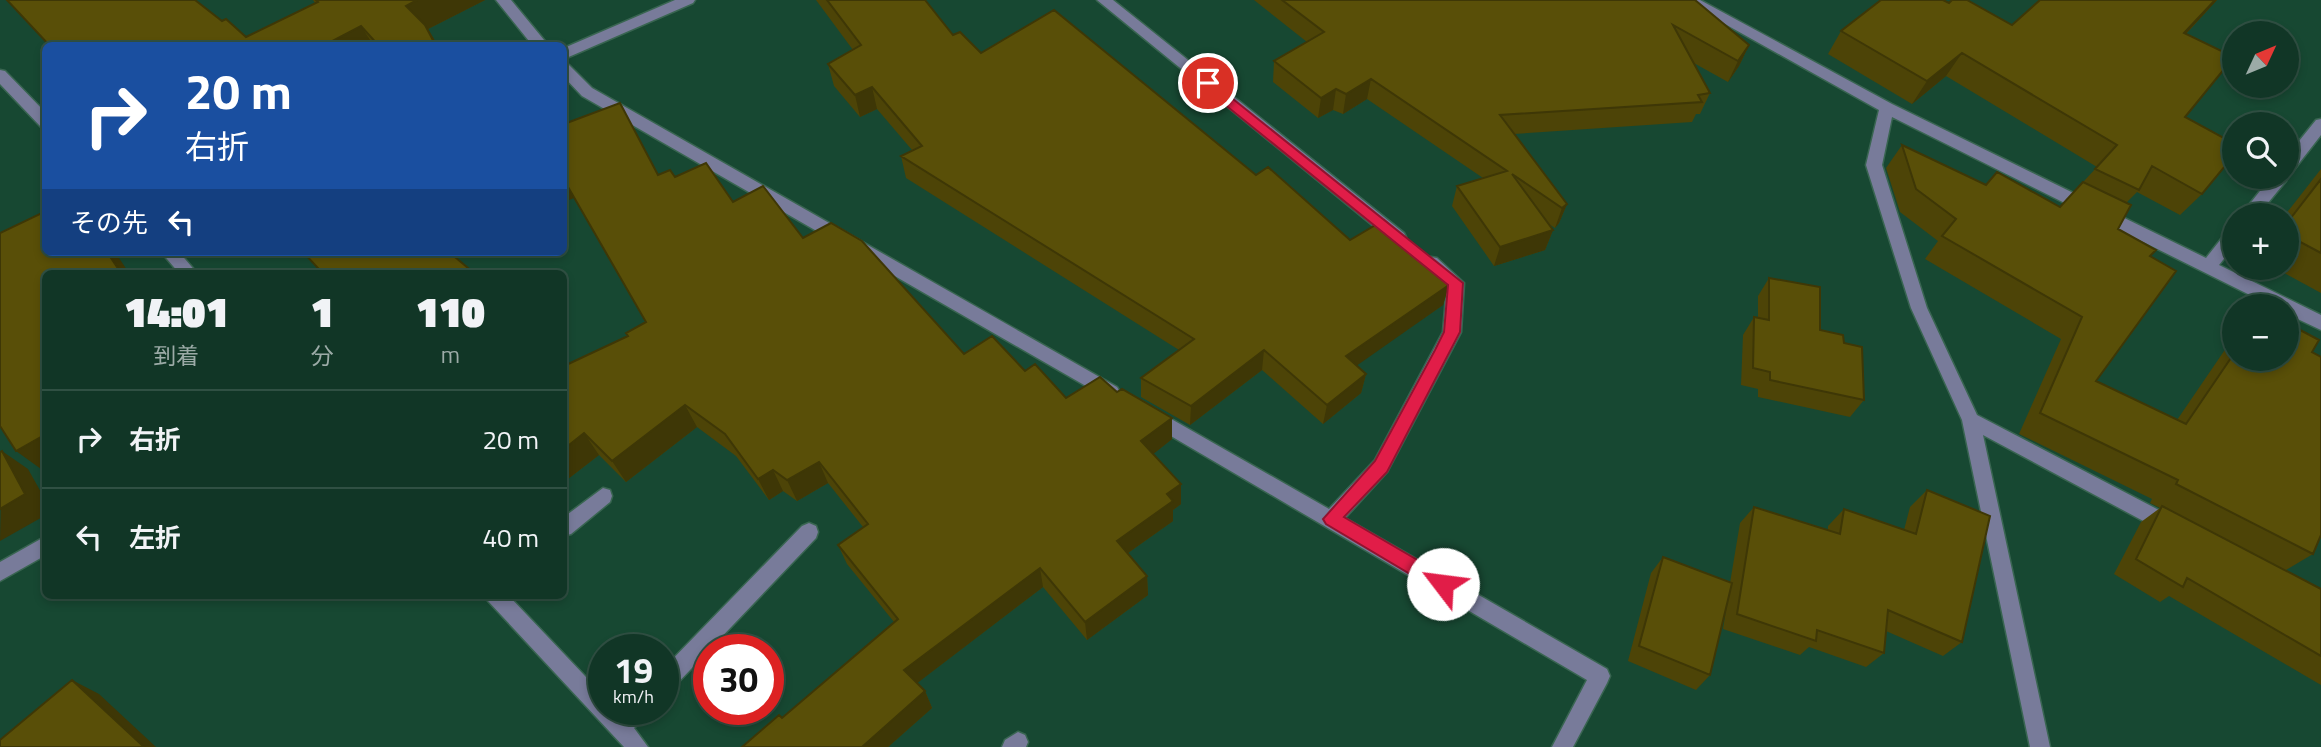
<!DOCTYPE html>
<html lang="ja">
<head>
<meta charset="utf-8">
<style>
	:root { --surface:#113626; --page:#1e4132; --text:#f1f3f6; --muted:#9caba7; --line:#305043 }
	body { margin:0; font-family:"Titillium Web","Noto Sans JP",sans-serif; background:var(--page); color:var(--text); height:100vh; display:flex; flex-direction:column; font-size:26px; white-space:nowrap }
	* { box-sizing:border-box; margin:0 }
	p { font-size:23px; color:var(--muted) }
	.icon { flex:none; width:38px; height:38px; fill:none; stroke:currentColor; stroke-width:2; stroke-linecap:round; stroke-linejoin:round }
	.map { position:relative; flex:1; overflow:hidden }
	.details { position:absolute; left:42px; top:270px; width:525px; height:329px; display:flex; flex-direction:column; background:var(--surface); border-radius:10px; box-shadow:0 4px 10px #0003,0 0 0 2px var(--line) }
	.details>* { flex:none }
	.banner { position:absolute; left:42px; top:42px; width:525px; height:214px; border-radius:10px; box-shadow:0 4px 10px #0003,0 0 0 2px var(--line); background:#1a4fa0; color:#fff; overflow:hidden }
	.needle { width:46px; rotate:46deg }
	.tools { position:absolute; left:2222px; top:21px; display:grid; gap:14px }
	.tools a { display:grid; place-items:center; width:77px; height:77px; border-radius:50%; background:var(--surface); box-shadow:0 4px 10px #0003,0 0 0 2px var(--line); font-size:35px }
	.speed { position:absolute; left:588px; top:634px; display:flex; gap:14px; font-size:35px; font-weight:700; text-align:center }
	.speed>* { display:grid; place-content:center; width:91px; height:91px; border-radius:50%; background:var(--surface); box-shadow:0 4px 10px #0003,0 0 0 2px var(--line); line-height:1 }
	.speed small { font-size:18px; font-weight:400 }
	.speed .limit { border:10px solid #d22; background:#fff; color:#111 }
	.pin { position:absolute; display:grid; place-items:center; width:60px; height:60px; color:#fff; margin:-30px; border:4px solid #fff; border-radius:50%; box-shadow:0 2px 7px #0007 }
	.me { position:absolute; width:77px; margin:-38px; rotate:300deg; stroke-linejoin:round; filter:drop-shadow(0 0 5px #0008) }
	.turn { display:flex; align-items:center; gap:24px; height:147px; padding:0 28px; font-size:32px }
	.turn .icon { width:91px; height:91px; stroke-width:2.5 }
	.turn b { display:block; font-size:49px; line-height:60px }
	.then { display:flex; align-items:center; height:66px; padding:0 28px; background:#0003; gap:14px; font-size:26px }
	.eta { display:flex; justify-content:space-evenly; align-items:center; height:119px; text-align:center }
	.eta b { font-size:42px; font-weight:800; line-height:49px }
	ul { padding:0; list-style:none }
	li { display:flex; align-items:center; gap:21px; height:98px; padding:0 28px; border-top:2px solid var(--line) }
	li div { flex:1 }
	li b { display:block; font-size:26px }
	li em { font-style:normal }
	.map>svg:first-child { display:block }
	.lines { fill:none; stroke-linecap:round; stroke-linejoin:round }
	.minor-casing { stroke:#396551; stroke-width:3 }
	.minor { fill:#787b9a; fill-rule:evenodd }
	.wall { fill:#4d4407 }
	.shaded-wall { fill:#3e3706 }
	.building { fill:#594f08; stroke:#3e3706; stroke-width:2 }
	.route { fill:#e11d48; stroke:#92132f; stroke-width:2 }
</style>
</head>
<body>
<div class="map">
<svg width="2321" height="747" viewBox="0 0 2321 747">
	<rect width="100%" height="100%" fill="#174832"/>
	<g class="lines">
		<defs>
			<path id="minor" d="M496 0H511L549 46H533Z
				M675 0H695L693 3 564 59V48Z
				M1097 0H1113L1404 233 1406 237 1404 241H1392Z
				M1682 0H1700L1892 104 2206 258 2229 229 2235 227V245L2219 265 2321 315V330L2287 314V306H2272L1892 117 1882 165 1927 308 1977 415 2176 519 2178 525 2176 531 2169 533 2162 531 1983 435 2050 747H2030L1962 420 1911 308 1866 165 1879 110Z
				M564 64 569 65 592 88 1117 387 1120 392 1117 397 1111 399 1105 397 582 96 564 77Z
				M0 70 5 71 46 113V128L41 127 0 84Z
				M2321 119V135L2293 171 2287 173V156L2316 120Z
				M2287 176 2288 177 2286 181 2258 215H2241L2271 177Z
				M161 252H179L197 273H179Z
				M1431 257 1437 258 1464 283 1461 332 1387 472 1345 518 1607 669 1610 676 1607 683 1573 747H1552L1587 680 1147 422 1144 417 1147 412 1153 409 1159 412 1329 509 1375 460 1443 332 1447 286 1423 263 1425 258Z
				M603 488 610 490 612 496 610 502 571 534 564 536V517Z
				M809 523 816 526 818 532 816 538 670 691 663 694V669L802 526Z
				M46 536V555L0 581V562Z
				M485 595H508L604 696V709H616L620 713 625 709H649L646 716 634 728 648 747H624L488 601Z
				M1018 732 1025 735 1028 742 1026 747H1002L1005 740Z"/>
		</defs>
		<use href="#minor" class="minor-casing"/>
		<use href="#minor" class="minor"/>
	</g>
	<path class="wall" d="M6 0H195L222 21 246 37 315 3 313 0H485L428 29 438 46H50L11 4Z
		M816 0H925L953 35 981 53 1256 175 1350 240 1449 285 1443 305 1356 365 1366 374 1361 393 1323 424 1262 370 1190 425 1141 397V378L1179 350 906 178 901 156 912 150 877 109 860 117 834 86 828 64 853 50Z
		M1254 0H1695L1749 45 1739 66 1728 82 1692 62 1710 93 1700 114H1696L1692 122 1514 134 1567 204 1559 223 1555 228 1546 222 1553 230 1545 250 1494 266 1452 206 1457 186 1483 178 1367 99 1343 114 1333 110 1318 118 1273 82 1274 61 1307 42Z
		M2217 0 2186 34 2185 117 2202 194 2180 215 2137 192 2126 203 2118 229 2150 256 2096 381 2177 420 2235 335V359L2312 352 2313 554 2286 570 2321 589V685L2169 596 2160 602 2114 574 2141 522 2160 508 2150 503 2152 499 2019 434 2061 339 1925 259 1938 241 1900 212 1886 168 1902 145 1986 185 2060 207 2097 167 1946 76 1912 104 1828 54 1841 31 1949 3 2012 25Z
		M564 124 658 175 675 177 733 202 803 238 964 354 1025 371 1066 398 1117 392 1172 418V439L1153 454 1181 504 1173 510V521L1128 553 1147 576 1148 595 1087 640 1043 587 917 683 925 691 932 708 888 747H742L782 718 894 622 847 564 838 545 863 527 828 483 797 501 783 491 769 500 736 456 697 427 626 482 599 455 564 482 628 336 646 322Z
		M2321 169V293L2275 268H2287V215H2285Z
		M1769 278 1820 330 1844 343 1864 400 1850 417 1758 397V389L1741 385 1743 335 1754 317H1758V296Z
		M1927 490 1962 642 1943 656 1886 631 1884 653 1866 667 1809 647 1800 655 1723 629 1727 604 1710 675 1696 690 1628 661 1651 573 1663 557 1730 583 1740 523 1754 507 1828 530V526L1844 509 1904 530 1910 507Z"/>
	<path class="shaded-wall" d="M417 0H485L428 29 438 46H436L406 6Z
		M2215 0H2217L2165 56 2184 33Z
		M361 26 374 46H323Z
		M1749 45 1739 66 1728 82 1738 61Z
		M1962 53 1946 76 1912 104 1927 81Z
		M1371 79 1367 99 1343 114 1346 94Z
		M872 87 877 109 860 117 855 95Z
		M1336 89 1333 110 1318 118 1321 98Z
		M564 180 574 198 564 202Z
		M1567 204 1559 223 1555 228 1562 208Z
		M1553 230 1545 250 1494 266 1500 247Z
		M107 252H115L129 273H121Z
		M1449 285 1443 305 1342 376 1346 356Z
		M1264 350 1262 370 1190 425 1191 406Z
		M1366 374 1361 393 1323 424 1327 405Z
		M685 405 697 427 626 482 612 461Z
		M1172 418V439L1142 463 1141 441Z
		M584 433 599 455 564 482V449Z
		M46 434V466L41 469 16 451Z
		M2 451 28 469 46 501V515L0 541Z
		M819 462 828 483 797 501 787 480Z
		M773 470 783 491 769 500 758 479Z
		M1181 484V504L1173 510V521L1118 560 1117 541 1167 494Z
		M1040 568 1043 587 912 687 904 670Z
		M1147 576 1148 595 1087 640 1085 622Z
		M72 680 99 694 156 747H144Z
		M925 691 932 708 888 747H862Z"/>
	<path class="building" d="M7 0H195L222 21 226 19 246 37 318 2 316 0H417L406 6 425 25 436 46H379L361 26 323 46H50Z
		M827 0H925L953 35 960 32 981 53 1054 10 1256 175 1268 167 1350 240 1384 220 1449 278V285L1346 356 1366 374 1327 405 1264 350 1191 406 1141 378 1194 339 901 156 922 146 872 87 855 95 828 64 861 45Z
		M1282 0H1695L1749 45 1738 61 1673 25 1710 93 1698 95 1702 102 1500 115 1567 204 1562 208 1512 174 1553 230 1500 247 1457 186 1507 171 1371 79 1346 94 1336 89 1321 98 1274 61 1324 32Z
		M1881 0H1943L1949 3 1952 0H1967L2012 25 2040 0H2215L2184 33 2234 57 2185 117 2235 144V154L2202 194 2152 166 2139 190 2095 169 2117 145 1962 53 1927 81 1841 31Z
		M620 103 658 175 670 170 675 177 706 163 733 202 763 186 803 238 831 223 862 241 964 354 992 336 1025 371 1035 364 1066 398 1100 377 1117 392 1122 389 1172 418 1141 441 1181 484 1167 494 1173 501 1117 541 1147 576 1085 622 1040 568 904 670 925 691 862 747H742L779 715 782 718 898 619 838 545 868 524 819 462 787 480 773 470 758 479 725 434 685 405 612 461 584 433 564 449V366L628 336 626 333 646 322 564 180V124Z
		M1902 145 1986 185 1997 172 2060 207 2083 182 2131 205 2118 229 2156 250 2150 256 2176 271 2096 381 2186 424 2235 352V359H2287V323L2319 340 2312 352 2321 357V535L2313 554 2176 484 2178 480 2040 413 2082 317 1942 236 1956 219 1916 189Z
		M2321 179V253L2287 235V223Z
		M46 211V252H107L121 273H46V434L16 451 0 426V233Z
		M303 252H449L474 273H311L318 268Z
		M1769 278 1820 287V330L1843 335 1844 343 1862 347 1864 400 1770 380V372L1753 368 1754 317 1769 320Z
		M2 451 25 494 0 509V452Z
		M1927 490 1990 516 1962 642 1888 610 1884 653 1817 630 1816 641 1737 614 1754 507 1840 534 1844 509 1916 534Z
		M2162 506 2321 589V656L2187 578 2183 587 2136 559Z
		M1663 557 1732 583 1710 675 1639 646Z
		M72 680 144 747H0V740Z"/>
	<path class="route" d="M1208 79 1463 283 1460 332 1387 472 1344 517 1450 579 1452 584 1450 590 1443 592 1437 590 1326 524 1323 519 1375 461 1435 350 1444 332 1448 285 1203 87V80Z"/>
</svg>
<div class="tools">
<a><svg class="needle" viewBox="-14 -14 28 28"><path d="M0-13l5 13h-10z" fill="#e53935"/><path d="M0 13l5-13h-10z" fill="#9caba7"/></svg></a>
<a><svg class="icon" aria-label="search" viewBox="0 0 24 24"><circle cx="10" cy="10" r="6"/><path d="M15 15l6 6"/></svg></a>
<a>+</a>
<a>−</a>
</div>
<div class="speed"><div>19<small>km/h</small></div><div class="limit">30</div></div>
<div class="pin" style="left:1208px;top:83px;background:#d93025"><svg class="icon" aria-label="arrive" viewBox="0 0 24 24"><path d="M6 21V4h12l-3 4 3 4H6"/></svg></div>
<svg class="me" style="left:1443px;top:584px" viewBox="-20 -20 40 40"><circle r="19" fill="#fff"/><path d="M0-13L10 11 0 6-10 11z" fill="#e11d48"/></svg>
<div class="banner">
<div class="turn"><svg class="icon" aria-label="right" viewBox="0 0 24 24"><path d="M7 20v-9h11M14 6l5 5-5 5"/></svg><div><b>20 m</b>右折</div></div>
<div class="then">その先<svg class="icon" aria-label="left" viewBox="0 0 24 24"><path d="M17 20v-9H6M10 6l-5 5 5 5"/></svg></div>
</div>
<section class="details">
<div class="eta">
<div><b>14:01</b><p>到着</p></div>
<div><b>1</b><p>分</p></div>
<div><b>110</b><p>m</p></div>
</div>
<ul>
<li><svg class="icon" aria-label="right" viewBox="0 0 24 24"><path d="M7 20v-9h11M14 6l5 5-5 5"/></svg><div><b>右折</b></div><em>20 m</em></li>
<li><svg class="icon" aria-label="left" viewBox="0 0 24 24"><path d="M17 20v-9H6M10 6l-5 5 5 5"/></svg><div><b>左折</b></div><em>40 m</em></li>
</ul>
</section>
</div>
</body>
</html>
